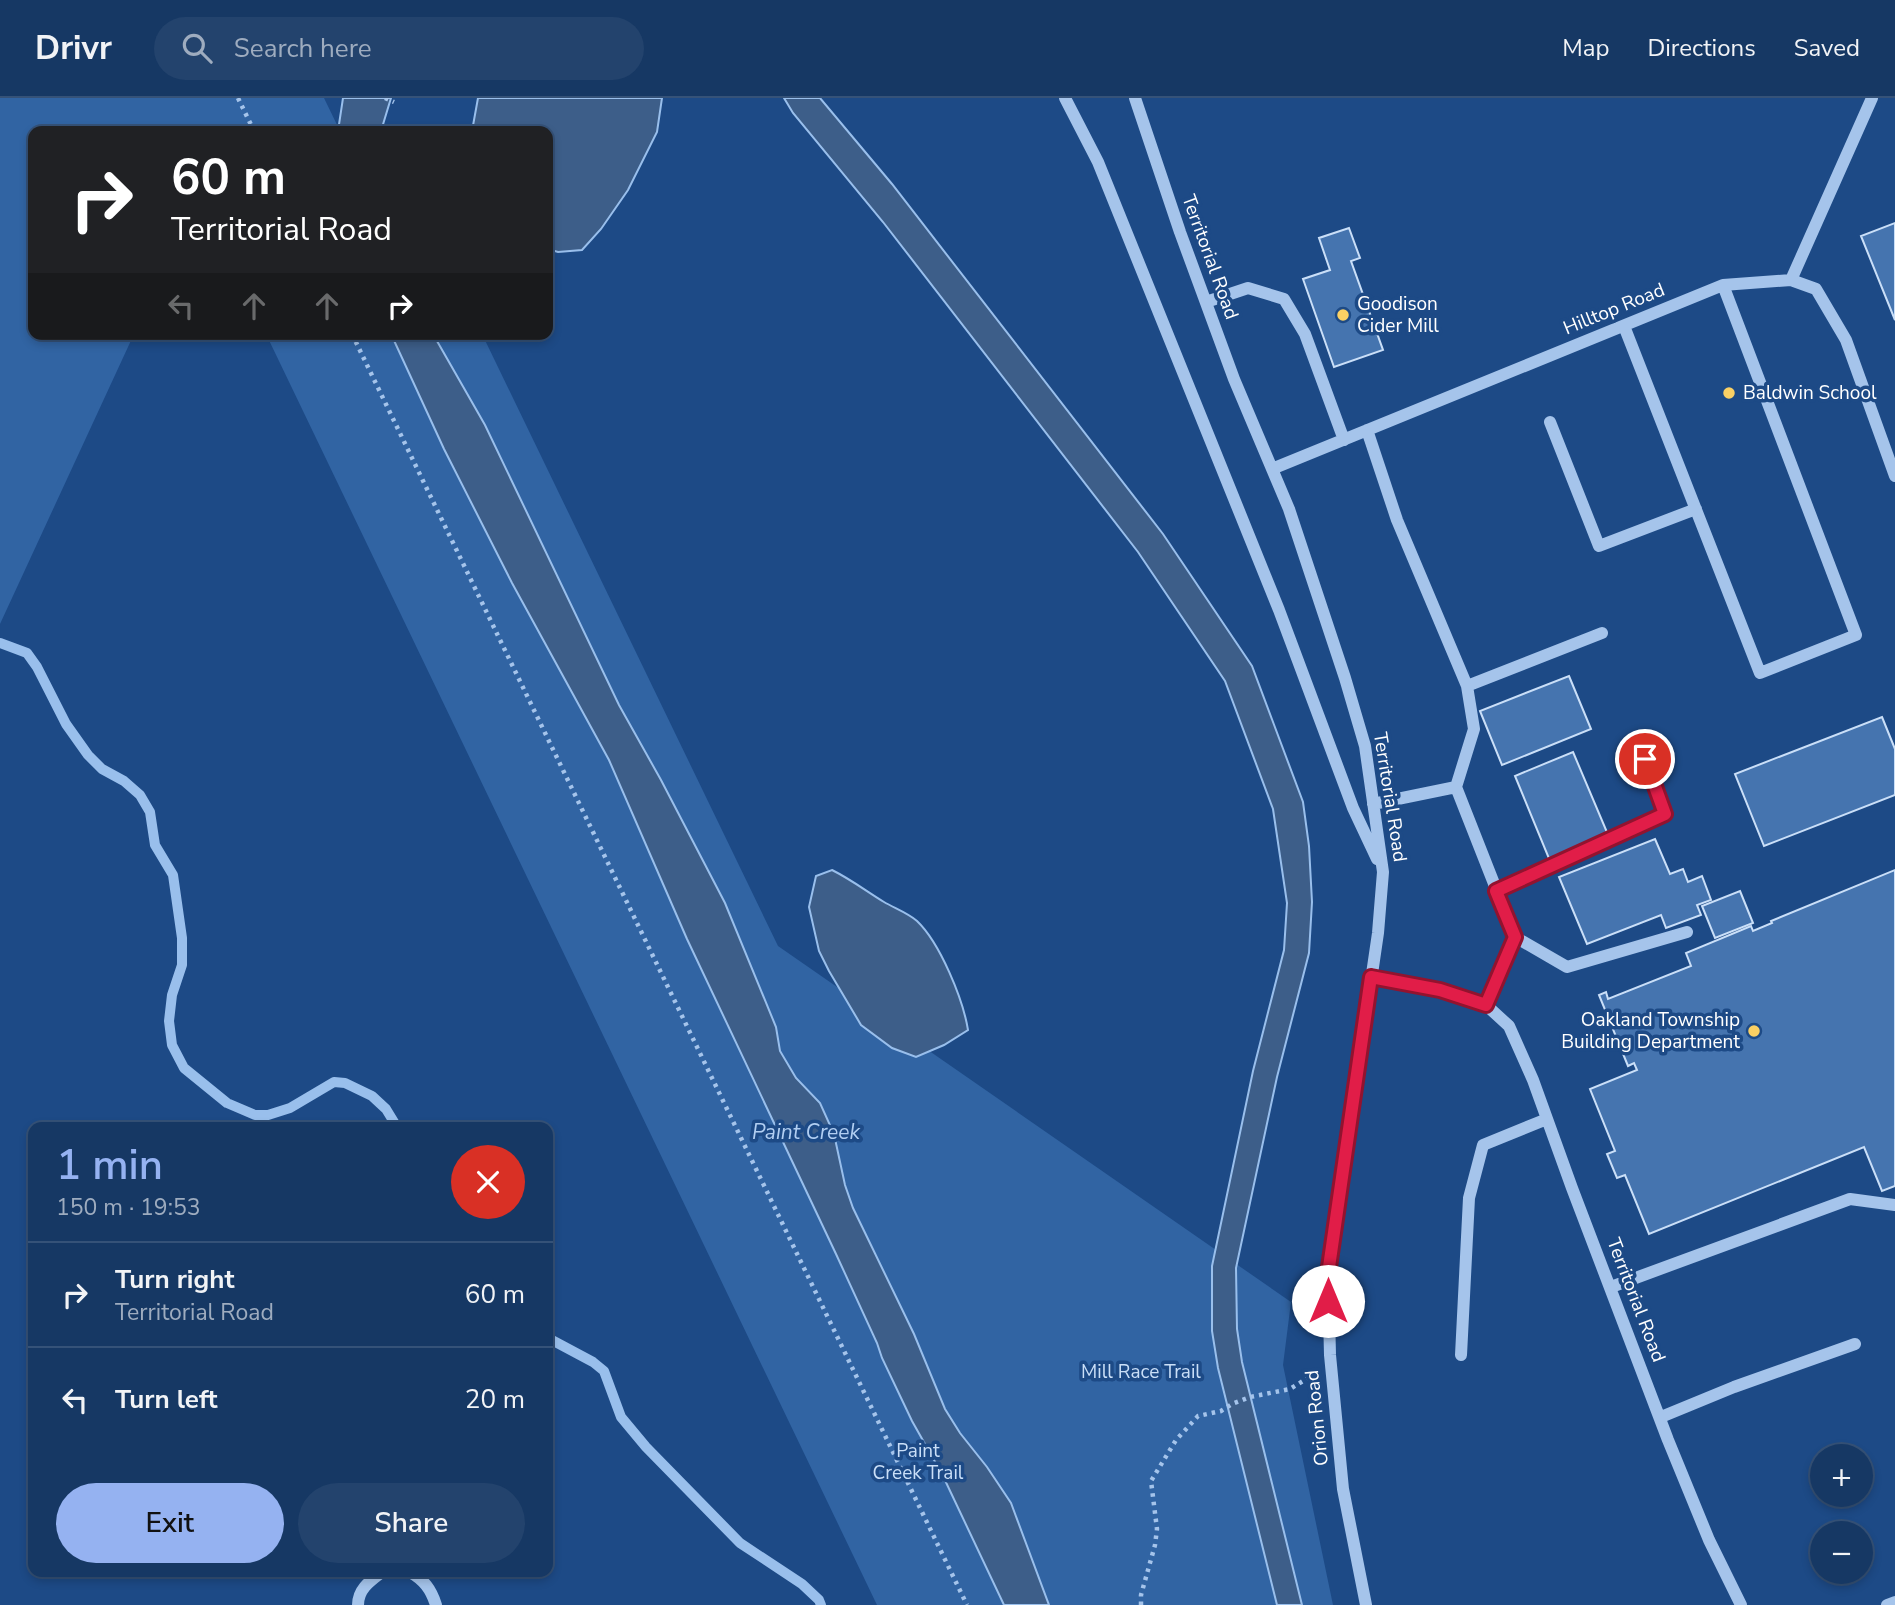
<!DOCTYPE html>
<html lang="en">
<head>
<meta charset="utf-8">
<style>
	:root { --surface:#163864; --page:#23436d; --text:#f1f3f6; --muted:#9eacbf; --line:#355278; --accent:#95b2f1 }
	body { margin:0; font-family:"Nunito Sans",sans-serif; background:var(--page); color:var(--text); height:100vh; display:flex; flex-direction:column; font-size:26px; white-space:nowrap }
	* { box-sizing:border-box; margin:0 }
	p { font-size:23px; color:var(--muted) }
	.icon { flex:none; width:38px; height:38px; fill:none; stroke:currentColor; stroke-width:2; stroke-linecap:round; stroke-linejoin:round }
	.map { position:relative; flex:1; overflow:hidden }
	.drawer { position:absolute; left:28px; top:1024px; width:525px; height:455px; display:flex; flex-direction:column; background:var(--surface); border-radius:14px; box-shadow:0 4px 10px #0003,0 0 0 2px var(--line) }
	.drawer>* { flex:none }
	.hud { position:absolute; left:28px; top:28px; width:525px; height:214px; border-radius:14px; box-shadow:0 4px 10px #0003,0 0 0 2px var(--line); background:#202124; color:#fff; overflow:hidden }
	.controls { position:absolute; left:1810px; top:1346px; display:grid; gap:14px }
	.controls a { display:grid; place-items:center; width:63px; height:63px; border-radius:50%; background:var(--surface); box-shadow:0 4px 10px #0003,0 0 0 2px var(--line); font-size:35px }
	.pin { position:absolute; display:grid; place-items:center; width:60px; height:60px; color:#fff; margin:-30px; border:4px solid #fff; border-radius:50%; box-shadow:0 2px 7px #0007 }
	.me { position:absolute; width:77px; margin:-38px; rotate:0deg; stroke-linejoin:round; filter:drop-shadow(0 0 5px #0008) }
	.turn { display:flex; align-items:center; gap:24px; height:147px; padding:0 28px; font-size:32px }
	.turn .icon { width:91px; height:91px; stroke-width:2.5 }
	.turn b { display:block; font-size:49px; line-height:60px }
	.lanes { display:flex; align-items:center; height:66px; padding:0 28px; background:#0003; justify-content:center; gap:35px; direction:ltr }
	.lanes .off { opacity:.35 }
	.round { display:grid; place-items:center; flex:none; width:74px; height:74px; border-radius:37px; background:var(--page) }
	.head { display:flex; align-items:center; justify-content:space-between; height:119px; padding:0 28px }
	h1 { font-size:42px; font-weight:600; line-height:52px; color:var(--accent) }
	.button { display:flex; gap:14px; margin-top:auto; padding:14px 28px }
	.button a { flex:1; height:80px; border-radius:42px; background:var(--accent); color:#111; font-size:28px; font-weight:600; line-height:80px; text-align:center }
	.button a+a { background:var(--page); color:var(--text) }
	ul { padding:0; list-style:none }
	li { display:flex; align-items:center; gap:21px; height:105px; padding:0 28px; border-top:2px solid var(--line) }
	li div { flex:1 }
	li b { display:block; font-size:26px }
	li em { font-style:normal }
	header { display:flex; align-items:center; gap:42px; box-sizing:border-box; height:98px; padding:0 35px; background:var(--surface); border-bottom:2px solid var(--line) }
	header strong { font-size:33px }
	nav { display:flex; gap:38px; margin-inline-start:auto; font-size:24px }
	.search { width:490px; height:63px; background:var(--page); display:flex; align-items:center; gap:18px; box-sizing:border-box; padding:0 24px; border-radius:38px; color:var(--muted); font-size:26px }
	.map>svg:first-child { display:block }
	.green { fill:#3164a3 }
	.water { fill:#3d5e89; stroke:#99bfec; stroke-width:2 }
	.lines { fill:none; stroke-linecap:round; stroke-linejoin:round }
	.stream { stroke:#99bfec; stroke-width:10 }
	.building { fill:#4574af; stroke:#cadff8; stroke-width:2 }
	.path { stroke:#a5c4eb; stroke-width:4.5; stroke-dasharray:3.5 5; stroke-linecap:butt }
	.minor { stroke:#a5c4eb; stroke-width:12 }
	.route-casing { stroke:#92132f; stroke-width:18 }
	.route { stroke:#e11d48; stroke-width:12 }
	.poi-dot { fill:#fad064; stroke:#1d4a86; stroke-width:2.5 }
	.labels { text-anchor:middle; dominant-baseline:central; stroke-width:7; stroke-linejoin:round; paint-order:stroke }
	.street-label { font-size:19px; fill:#fff; stroke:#1d4a86 }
	.poi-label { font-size:19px; fill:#fff; stroke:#1d4a86; text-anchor:start }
	.park-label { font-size:19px; fill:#cadff8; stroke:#1d4a86 }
	.water-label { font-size:21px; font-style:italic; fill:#b1cef2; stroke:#1d4a86 }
</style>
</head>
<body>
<header>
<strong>Drivr</strong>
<div class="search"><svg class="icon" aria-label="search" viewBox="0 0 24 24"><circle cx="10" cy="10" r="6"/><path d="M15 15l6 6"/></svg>Search here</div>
<nav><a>Map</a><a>Directions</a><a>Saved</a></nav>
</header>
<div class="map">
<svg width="1895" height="1507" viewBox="0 0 1895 1507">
	<rect width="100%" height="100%" fill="#1d4a86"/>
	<path class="green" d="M0 0H324L340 33H33V236H134L0 526Z
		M266 236H482L778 848 1291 1204 1283 1267 1333 1507H877Z"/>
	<path class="water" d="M343 0H391L381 33H338Z
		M478 0H662L657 34 628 92 601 131 582 152 558 154 548 151V33H472Z
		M784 0H820L892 86 1163 436 1252 568 1303 704 1309 748 1312 804 1309 855 1277 979 1236 1170 1237 1231 1242 1264 1302 1507H1277L1218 1270 1212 1233V1168L1253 973 1284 852 1287 805 1273 711 1225 583 1138 454 883 124 793 15Z
		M391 236H433L485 327 619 607 661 682 725 805 776 929 780 953 796 980 820 1005 834 1036 845 1087 853 1110 914 1236 945 1311 960 1335 987 1369 1011 1405 1049 1507H1004L943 1378 912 1323 882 1260 877 1245 836 1156 687 841 609 662 512 485 444 351Z
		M832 772C852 782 866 793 884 804 894 810 908 815 917 823 940 845 963 901 968 932L944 947 916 959 892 950 861 927 829 873 819 853 809 809 816 778Z"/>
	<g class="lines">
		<path class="stream" d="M0 545 27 555 37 569 66 626 88 657 102 671 124 683 140 697 150 714 155 747 173 777 182 840V867L172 897 169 923 172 947 184 970 227 1005 255 1017H268L290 1010 334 984 345 985 372 998 386 1011 397 1029
			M548 1240 593 1264 604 1273 621 1319 646 1349 740 1445 802 1486 819 1502 821 1507"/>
	</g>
	<path class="building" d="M1895 125V222L1861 138Z
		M1349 130 1360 160 1351 163 1383 252 1334 269 1303 181 1330 172 1319 140Z
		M1569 578 1591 631 1502 667 1480 613Z
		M1882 619 1895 651V697L1764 748 1735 676Z
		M1573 654 1609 739 1550 763 1515 678Z
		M1655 741 1670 776 1683 771 1688 784 1702 778 1711 802 1697 807 1701 817 1666 830 1661 817 1587 846 1559 779Z
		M1895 772V1088L1882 1093 1864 1049 1649 1136 1625 1077 1617 1080 1607 1056 1615 1053 1590 991 1637 972 1634 965 1628 968 1599 897 1606 894 1608 901 1691 868 1686 855 1751 828 1753 833 1772 825 1771 823Z
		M1740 793 1753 825 1715 840 1702 808Z"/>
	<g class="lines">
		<path class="path" d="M238 0 254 33
			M385 0 394 4
			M352 236 967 1507
			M1141 1507V1497L1155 1447 1157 1431 1151 1383 1176 1342 1198 1318 1221 1313 1232 1306 1250 1299 1290 1291 1311 1278"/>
		<path class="minor" d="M1065 0 1098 64 1279 512 1353 710 1377 761
			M1135 0 1180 134 1234 281 1289 411 1345 580 1365 648 1383 774 1378 835 1328 1176 1330 1257 1343 1391 1366 1507
			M1791 182 1872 0
			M1206 204 1248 190 1284 201 1305 236 1344 342
			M1624 228 1760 575 1856 537 1723 187
			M1550 324 1599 448 1696 411
			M1367 332 1397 422 1467 588 1474 631 1456 689 1515 839 1486 907
			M1272 371 1723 187 1791 182 1816 191 1846 242 1895 378
			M1467 588 1602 535
			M1373 706 1456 689
			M1496 793 1665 716 1645 661
			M1515 839 1567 869 1687 834
			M1371 879 1439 892 1486 907 1509 928 1533 982 1572 1090 1668 1342 1709 1442 1741 1507
			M1611 1189 1850 1101 1895 1107
			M1461 1257 1469 1100 1483 1047 1547 1021
			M1661 1319 1734 1289 1855 1246
			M410 1474C424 1482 431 1491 436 1507
			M358 1507C358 1491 370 1483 382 1474
			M1887 1507 1895 1504"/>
	</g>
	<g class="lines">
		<defs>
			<path id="route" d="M1328 1203V1176L1371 879 1440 892 1486 907 1515 839 1496 793 1665 716 1645 661"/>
		</defs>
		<use href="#route" class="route-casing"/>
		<use href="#route" class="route"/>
	</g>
	<g class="poi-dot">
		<circle cx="1343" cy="217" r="7"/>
		<circle cx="1729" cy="295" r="7"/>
		<circle cx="1754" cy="933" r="7"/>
	</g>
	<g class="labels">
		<g class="street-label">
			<text transform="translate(1210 159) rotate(70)">Territorial Road</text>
			<text transform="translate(1614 211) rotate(-22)">Hilltop Road</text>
			<text transform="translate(1390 699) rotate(81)">Territorial Road</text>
			<text transform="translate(1636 1202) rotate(69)">Territorial Road</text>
			<text transform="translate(1317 1320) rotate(-96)">Orion Road</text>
		</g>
		<g class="poi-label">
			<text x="1357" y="206">Goodison<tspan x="1357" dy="22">Cider Mill</tspan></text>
			<text x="1743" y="295">Baldwin School</text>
			<text x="1740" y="922" text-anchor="end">Oakland Township<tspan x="1740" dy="22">Building Department</tspan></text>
		</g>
		<g class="park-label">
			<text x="1141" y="1274">Mill Race Trail</text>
			<text x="918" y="1353">Paint<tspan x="918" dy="22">Creek Trail</tspan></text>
		</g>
		<g class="water-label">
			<text x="806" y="1034">Paint Creek</text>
		</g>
	</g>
</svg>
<div class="controls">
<a>+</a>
<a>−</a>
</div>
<div class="pin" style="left:1645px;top:661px;background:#d93025"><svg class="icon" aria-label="arrive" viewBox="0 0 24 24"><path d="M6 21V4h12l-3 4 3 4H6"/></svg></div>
<svg class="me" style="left:1328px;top:1203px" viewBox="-20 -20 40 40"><circle r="19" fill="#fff"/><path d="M0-13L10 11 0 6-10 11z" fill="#e11d48"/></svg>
<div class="hud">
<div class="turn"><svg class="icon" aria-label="right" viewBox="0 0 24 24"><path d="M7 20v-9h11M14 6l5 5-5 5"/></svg><div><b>60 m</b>Territorial Road</div></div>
<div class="lanes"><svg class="icon off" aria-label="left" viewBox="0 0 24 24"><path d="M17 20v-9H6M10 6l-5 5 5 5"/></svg><svg class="icon off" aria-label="ahead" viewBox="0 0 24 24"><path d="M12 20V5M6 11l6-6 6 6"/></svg><svg class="icon off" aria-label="ahead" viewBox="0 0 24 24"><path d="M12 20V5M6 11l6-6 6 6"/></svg><svg class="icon" aria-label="right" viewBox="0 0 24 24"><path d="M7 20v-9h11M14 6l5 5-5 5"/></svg></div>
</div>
<section class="drawer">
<div class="head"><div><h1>1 min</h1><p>150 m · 19:53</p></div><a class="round" style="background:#d93025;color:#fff"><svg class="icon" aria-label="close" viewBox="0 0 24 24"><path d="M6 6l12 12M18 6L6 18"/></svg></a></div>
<ul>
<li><svg class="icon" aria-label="right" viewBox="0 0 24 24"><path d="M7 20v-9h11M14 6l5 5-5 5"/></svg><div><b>Turn right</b><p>Territorial Road</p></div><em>60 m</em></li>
<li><svg class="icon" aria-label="left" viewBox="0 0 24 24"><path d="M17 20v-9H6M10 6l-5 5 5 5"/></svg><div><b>Turn left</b></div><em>20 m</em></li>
</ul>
<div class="button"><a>Exit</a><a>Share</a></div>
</section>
</div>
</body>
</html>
